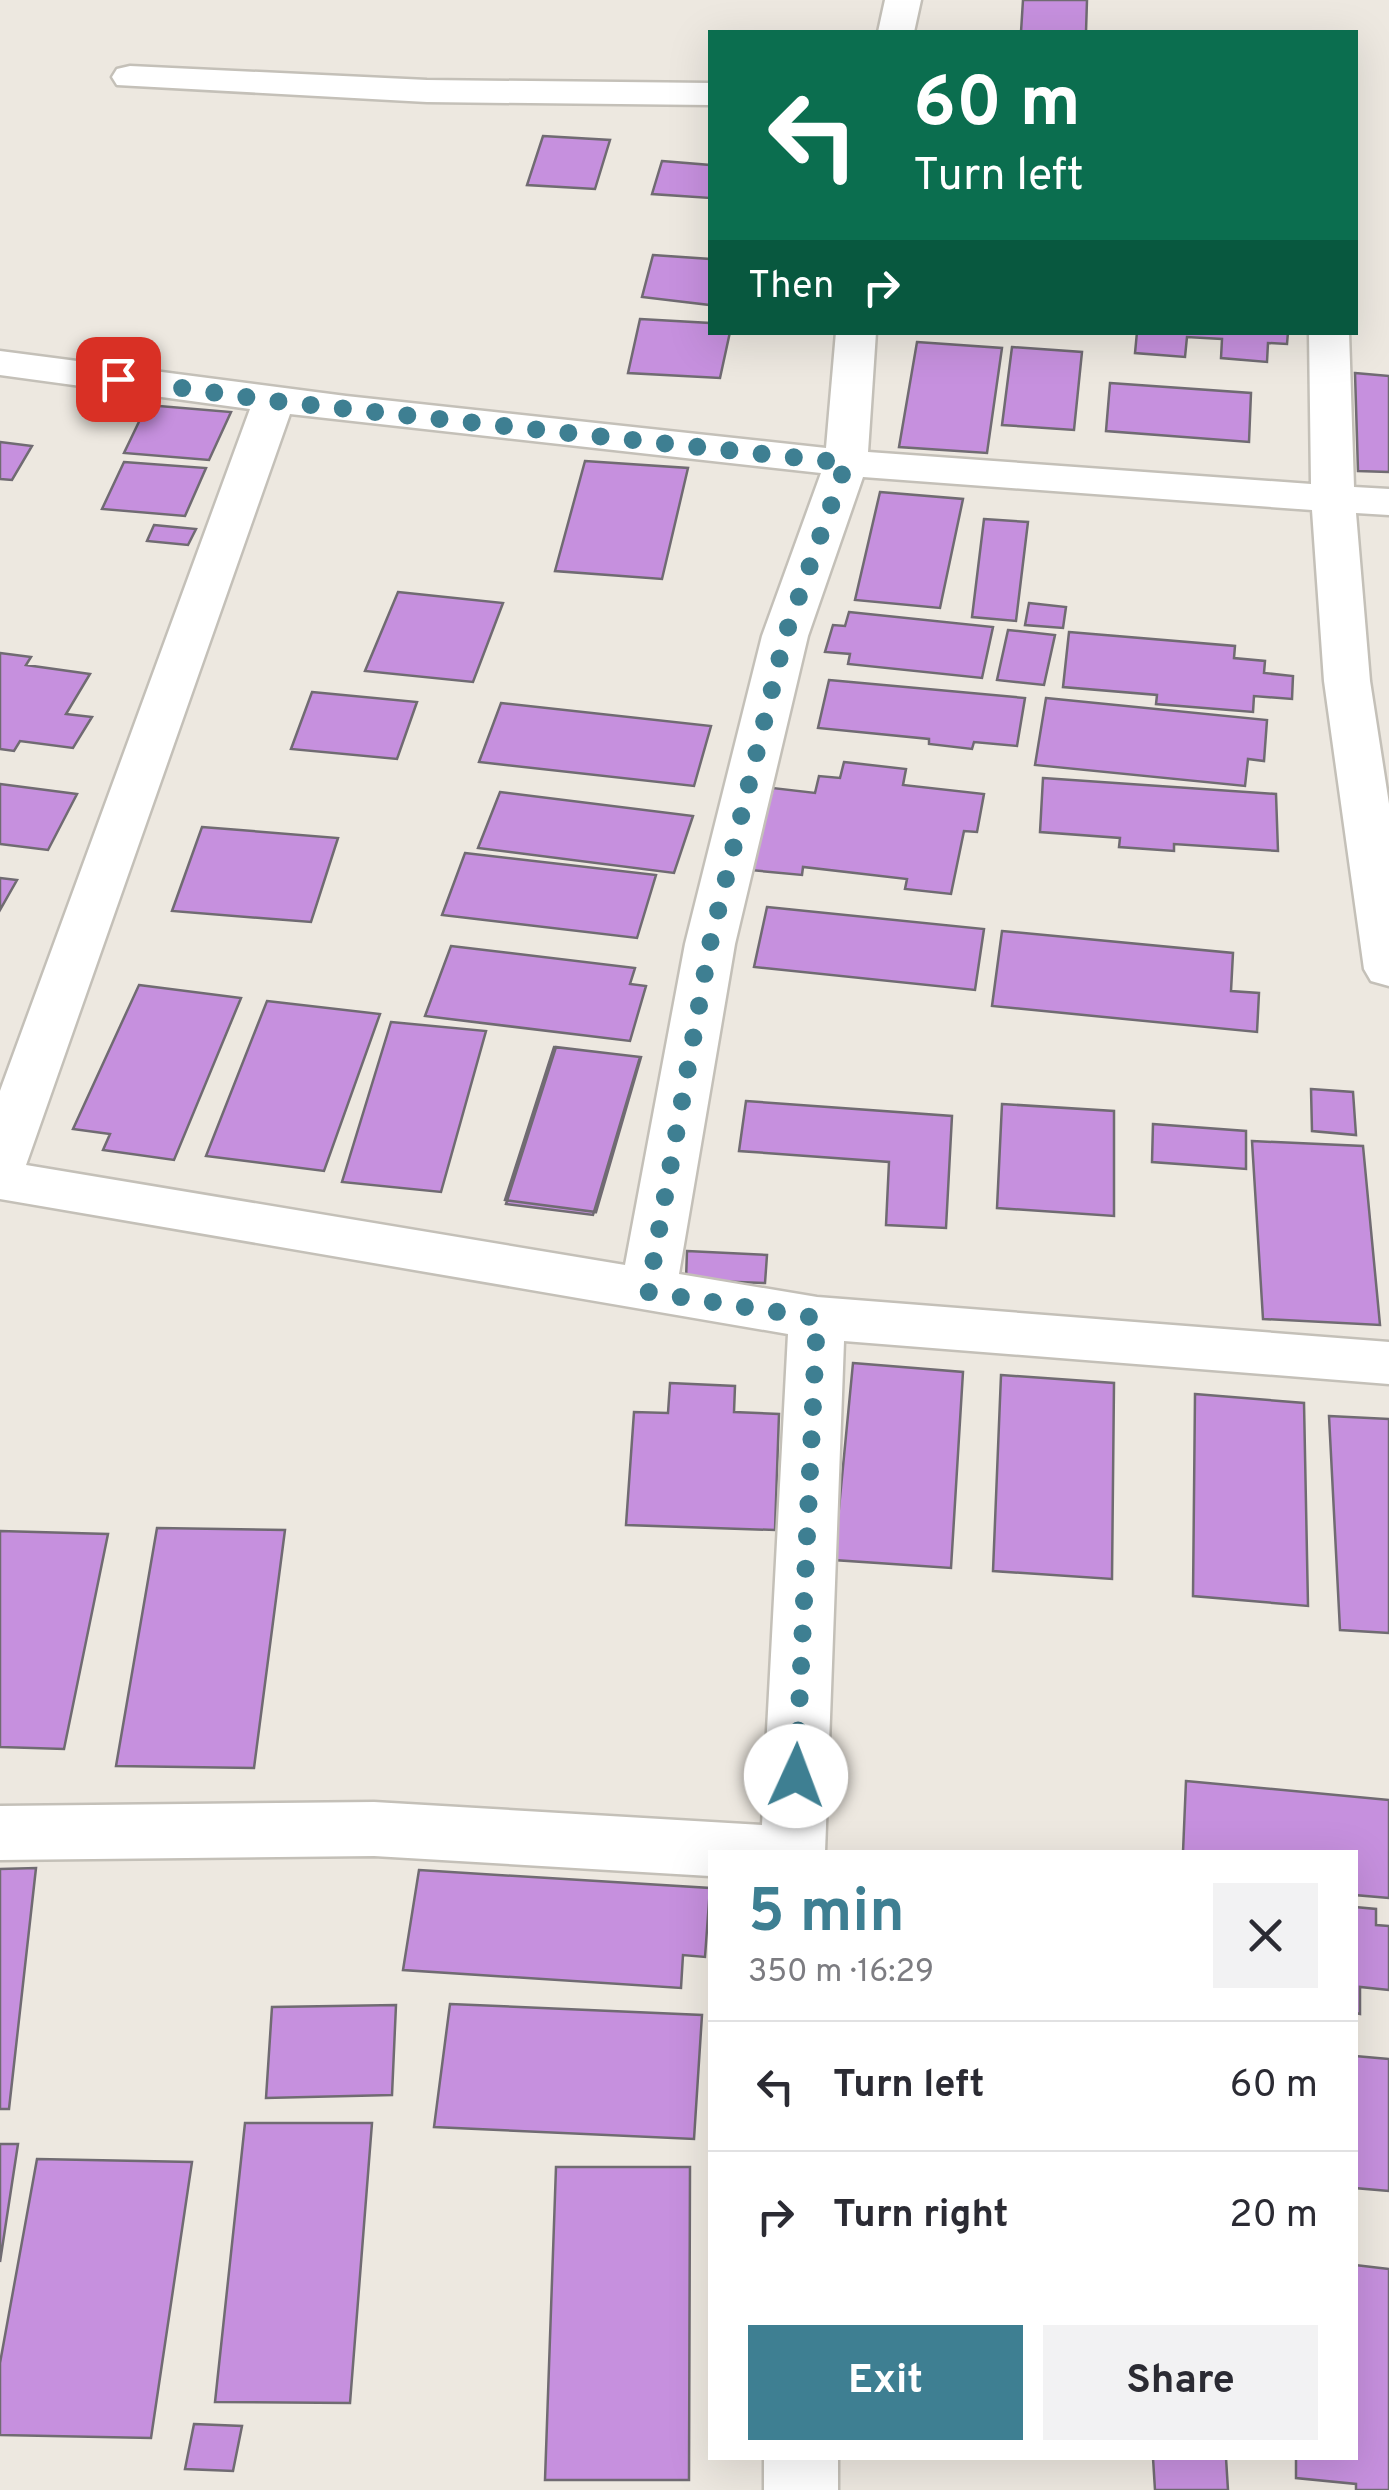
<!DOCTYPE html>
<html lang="en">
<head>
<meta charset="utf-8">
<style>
	:root { --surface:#fff; --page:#f2f2f3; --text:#2b2b33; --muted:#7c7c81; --line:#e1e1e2; --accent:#3e7f92 }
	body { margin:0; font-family:Overpass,sans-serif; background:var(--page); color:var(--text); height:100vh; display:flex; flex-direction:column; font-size:38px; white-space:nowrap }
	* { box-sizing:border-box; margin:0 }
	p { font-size:32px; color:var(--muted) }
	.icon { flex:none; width:55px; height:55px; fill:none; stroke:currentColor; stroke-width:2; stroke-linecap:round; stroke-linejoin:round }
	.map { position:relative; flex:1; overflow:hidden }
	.details { position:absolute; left:708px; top:1850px; width:650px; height:610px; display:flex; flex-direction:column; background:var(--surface); border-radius:0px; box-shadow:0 10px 40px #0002 }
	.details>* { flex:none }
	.banner { position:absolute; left:708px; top:30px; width:650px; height:305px; border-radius:0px; box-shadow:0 10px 40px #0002; background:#0b6e4f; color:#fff; overflow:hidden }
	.pin { position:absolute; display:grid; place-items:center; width:85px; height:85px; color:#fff; margin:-42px; border-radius:20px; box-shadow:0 5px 15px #0006 }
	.me { position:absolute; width:110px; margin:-55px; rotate:2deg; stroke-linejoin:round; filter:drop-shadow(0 0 8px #0008) }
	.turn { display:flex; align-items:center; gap:35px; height:210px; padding:0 40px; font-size:45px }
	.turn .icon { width:130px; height:130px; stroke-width:2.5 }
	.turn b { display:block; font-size:70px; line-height:85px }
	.then { display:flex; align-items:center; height:95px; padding:0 40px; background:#0003; gap:20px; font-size:38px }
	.round { display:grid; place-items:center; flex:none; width:105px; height:105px; border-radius:0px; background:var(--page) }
	.head { display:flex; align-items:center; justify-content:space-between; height:170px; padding:0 40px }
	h1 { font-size:60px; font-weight:700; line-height:75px; color:var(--accent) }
	.primary-button { display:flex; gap:20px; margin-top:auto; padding:20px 40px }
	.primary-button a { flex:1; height:115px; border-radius:0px; background:var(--accent); color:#fff; font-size:40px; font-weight:700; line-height:115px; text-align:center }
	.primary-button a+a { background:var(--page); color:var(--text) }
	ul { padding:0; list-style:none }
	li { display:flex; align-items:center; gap:30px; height:130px; padding:0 40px; border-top:2px solid var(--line) }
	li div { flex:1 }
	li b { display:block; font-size:38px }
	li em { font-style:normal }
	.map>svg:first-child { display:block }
	.building { fill:#c690de; stroke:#706b72; stroke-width:2.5 }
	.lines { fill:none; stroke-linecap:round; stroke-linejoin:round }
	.minor-casing { stroke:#c4c0b8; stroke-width:5 }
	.minor { fill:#fff; fill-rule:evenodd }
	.route { stroke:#3e7f92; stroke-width:18; stroke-dasharray:0 32.4 }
</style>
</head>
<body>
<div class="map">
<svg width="1389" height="2490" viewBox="0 0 1389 2490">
	<rect width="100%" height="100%" fill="#ede8e0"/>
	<path class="building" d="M1023 0H1087L1086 32H1021Z
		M543 136 610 140 595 189 527 185Z
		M662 161 710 165V198L652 194Z
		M653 255 710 259V305L642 297Z
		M640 319 710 323V332H730L720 378 628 373Z
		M1137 332H1288L1287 344 1268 343 1267 362 1221 358 1222 339 1187 337 1185 357 1135 353Z
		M917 342 1002 348 987 453 899 447Z
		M1012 347 1082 352 1074 430 1002 425Z
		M1355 373 1389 376V472L1358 471Z
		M1110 383 1251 393 1249 442 1106 431Z
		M147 405 231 412 209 460 124 453Z
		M0 442 32 446 12 480 0 479Z
		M585 461 688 468 662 579 555 571Z
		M124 462 206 468 185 516 102 509Z
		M880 492 963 499 940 608 855 600Z
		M984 519 1028 522 1016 621 972 617Z
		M154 525 196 529 188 545 147 541Z
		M398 592 503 603 473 682 365 671Z
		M1029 603 1066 607 1063 628 1025 625Z
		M849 612 993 627 982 678 848 664 850 654 825 652 833 625 845 626Z
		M1008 630 1055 635 1044 685 997 680Z
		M1069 632 1235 646 1234 658 1265 661 1264 673 1293 676 1292 699 1254 696 1253 712 1156 704 1157 695 1063 687Z
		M0 653 31 657 26 665 90 674 66 714 92 717 73 748 20 741 14 751 0 749Z
		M829 680 1025 698 1017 746 974 742 972 749 929 744V739L818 728Z
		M312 692 417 702 397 759 291 749Z
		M1046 698 1267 720 1264 761 1248 759 1245 786 1035 765Z
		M501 703 711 726 694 786 479 762Z
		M844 762 906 769 903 785 984 794 977 832 964 831 951 894 905 889 907 879 803 867 802 875 750 870 773 788 815 793 819 776 840 778Z
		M1043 778 1276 794 1278 851 1174 844V851L1119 847 1120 838 1040 832Z
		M0 784 77 794 48 850 0 844Z
		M500 792 693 816 674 873 478 848Z
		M202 827 338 838 311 922 172 911Z
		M465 853 656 875 637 938 442 915Z
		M0 878 17 880 0 910Z
		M767 907 984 929 975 990 754 967Z
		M1002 931 1233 953 1231 991 1259 993 1257 1032 992 1006Z
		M451 946 635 968 630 984 646 986 630 1041 425 1016Z
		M139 985 241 998 174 1160 103 1150 110 1134 73 1129Z
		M267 1001 380 1014 324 1171 206 1156Z
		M391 1022 486 1031 441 1192 342 1182Z
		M554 1047 641 1057 596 1212 505 1200Z
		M556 1047 640 1057 593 1215 506 1204Z
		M1311 1089 1353 1092 1356 1135 1312 1131Z
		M746 1101 952 1116 946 1228 886 1225 889 1162 739 1151Z
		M1002 1104 1114 1111V1216L997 1208Z
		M1153 1124 1246 1131V1169L1152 1162Z
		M1252 1141 1363 1146 1380 1325 1263 1319Z
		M687 1251 767 1255 765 1283 686 1280Z
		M853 1363 963 1372 951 1568 834 1560Z
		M1001 1375 1114 1383 1112 1579 993 1571Z
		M670 1383 735 1386 734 1412 779 1414 775 1530 626 1525 634 1412 668 1413Z
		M1195 1394 1304 1403 1308 1606 1193 1596Z
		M1329 1416 1389 1419V1633L1340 1630Z
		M157 1528 285 1530 254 1768 116 1766Z
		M0 1531 108 1534 64 1749 0 1747Z
		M1186 1781 1389 1800V1898L1355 1895V1852H1183Z
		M36 1868 9 2109H0V1869Z
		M419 1870 710 1888 705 1957 683 1955 681 1988 403 1970Z
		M1355 1907 1376 1909V1925L1389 1926V1990L1360 1987V2014L1355 2013Z
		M450 2004 702 2015 694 2139 434 2127Z
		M396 2005 392 2095 266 2098 272 2007Z
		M1355 2056 1389 2059V2191L1355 2188Z
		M245 2123H372L350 2403 215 2402Z
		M0 2144H18L0 2262Z
		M37 2159 192 2162 151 2438 0 2435V2363Z
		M556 2167H690L689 2480H545Z
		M1355 2265 1389 2269V2490H1356V2484L1296 2478V2458H1355Z
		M194 2424 242 2426 233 2471 185 2469Z
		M1153 2458H1226L1228 2490H1155Z"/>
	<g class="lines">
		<defs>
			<path id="minor" d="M885 0H921L914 32H878Z
				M130 66 427 80 710 83V105L427 102 117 85 112 77 117 69Z
				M836 332H876L868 452 1311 484 1309 332H1349L1354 487 1389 489V515L1356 513 1370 681 1389 804V986L1371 981 1364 969 1324 681 1312 510 863 477 808 636 735 944 679 1274 817 1297 1389 1342V1384L844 1341 825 1852H710V1876L374 1856 0 1860V1806L374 1802 762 1825 788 1334 0 1199V1091L250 409 0 375V351L346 396 826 448ZM290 414 821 473 762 636 685 944 625 1265 26 1165Z
				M764 2458H838V2490H764Z"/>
		</defs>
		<use href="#minor" class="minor-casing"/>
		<use href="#minor" class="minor"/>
	</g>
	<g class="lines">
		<path class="route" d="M118 379 274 401 846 463 785 636 710 944 648 1292 817 1318 796 1776"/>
	</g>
</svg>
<div class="pin" style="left:118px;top:379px;background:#d93025"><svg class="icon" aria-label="arrive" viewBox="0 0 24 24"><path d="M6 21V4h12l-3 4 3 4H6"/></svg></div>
<svg class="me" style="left:796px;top:1776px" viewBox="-20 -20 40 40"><circle r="19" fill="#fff"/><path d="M0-13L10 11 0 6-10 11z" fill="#3e7f92"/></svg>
<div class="banner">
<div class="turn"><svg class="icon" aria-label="left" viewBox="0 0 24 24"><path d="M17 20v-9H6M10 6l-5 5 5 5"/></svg><div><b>60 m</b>Turn left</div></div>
<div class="then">Then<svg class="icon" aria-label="right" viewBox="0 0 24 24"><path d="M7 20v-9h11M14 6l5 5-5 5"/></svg></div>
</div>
<section class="details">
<div class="head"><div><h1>5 min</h1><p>350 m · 16:29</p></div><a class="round"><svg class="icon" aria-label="close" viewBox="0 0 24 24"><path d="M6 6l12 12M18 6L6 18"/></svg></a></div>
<ul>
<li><svg class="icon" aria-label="left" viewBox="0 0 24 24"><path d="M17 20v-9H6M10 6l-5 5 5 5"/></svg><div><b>Turn left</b></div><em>60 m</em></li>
<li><svg class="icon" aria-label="right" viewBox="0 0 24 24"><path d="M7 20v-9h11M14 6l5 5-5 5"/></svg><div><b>Turn right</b></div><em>20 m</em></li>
</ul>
<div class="primary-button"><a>Exit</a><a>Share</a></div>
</section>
</div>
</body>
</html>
